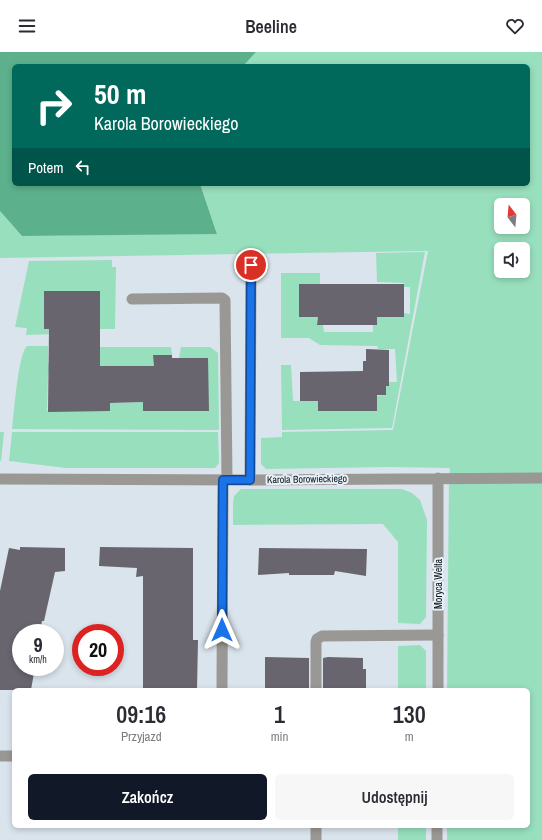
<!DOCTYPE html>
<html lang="pl">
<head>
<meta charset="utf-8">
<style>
	:root { --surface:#fff; --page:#f7f7f7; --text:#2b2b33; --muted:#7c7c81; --accent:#111827 }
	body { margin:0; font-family:"Archivo Narrow",sans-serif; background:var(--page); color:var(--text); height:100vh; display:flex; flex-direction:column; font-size:15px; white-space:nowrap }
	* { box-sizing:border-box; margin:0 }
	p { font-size:13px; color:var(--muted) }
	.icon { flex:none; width:22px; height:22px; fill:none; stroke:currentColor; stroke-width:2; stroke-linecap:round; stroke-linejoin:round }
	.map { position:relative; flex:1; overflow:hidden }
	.side { position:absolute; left:12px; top:636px; width:518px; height:140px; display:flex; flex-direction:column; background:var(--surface); border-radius:6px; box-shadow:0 2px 6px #0003 }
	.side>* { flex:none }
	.guide { position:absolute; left:12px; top:12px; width:518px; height:122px; border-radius:6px; box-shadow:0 2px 6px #0003; background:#00695c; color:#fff; overflow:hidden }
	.needle { width:26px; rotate:344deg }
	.tools { position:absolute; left:494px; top:146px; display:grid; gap:8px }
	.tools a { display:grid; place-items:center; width:36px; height:36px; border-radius:6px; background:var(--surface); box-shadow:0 2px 6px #0003; font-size:20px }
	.speed { position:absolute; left:12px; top:572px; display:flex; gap:8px; font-size:20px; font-weight:700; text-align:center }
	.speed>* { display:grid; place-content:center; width:52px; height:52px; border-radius:50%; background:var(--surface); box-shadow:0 2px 6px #0003; line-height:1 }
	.speed small { font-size:10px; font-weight:400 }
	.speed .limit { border:6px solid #d22; background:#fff; color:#111 }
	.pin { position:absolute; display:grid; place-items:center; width:34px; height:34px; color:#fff; margin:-17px; border:2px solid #fff; border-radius:50%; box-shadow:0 1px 4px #0007 }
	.me { position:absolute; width:44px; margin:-22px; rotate:0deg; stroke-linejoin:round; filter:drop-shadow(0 0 3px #0008) }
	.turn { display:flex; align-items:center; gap:14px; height:84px; padding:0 16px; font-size:18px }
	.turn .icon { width:52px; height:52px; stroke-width:2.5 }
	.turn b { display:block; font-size:28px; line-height:34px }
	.then { display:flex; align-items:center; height:38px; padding:0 16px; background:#0003; gap:8px; font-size:15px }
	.eta { display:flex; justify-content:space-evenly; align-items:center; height:68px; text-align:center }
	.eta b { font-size:24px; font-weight:600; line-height:28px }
	.button { display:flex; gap:8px; margin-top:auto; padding:8px 16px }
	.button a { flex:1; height:46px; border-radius:6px; background:var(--accent); color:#fff; font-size:16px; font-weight:600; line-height:46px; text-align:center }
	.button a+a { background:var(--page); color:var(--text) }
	header { display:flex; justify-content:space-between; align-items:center; height:52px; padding:0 16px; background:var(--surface); font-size:18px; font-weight:600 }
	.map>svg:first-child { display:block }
	.green { fill:#98dfbe; fill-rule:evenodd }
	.forest { fill:#5cb18c }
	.building { fill:#68656f }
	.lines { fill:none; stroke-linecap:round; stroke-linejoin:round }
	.service { stroke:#9a9894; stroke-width:11 }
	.minor { stroke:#9a9894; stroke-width:11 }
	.route-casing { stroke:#114b97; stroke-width:10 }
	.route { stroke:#1a73e8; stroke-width:7 }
	.labels { text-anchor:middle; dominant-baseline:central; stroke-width:4; stroke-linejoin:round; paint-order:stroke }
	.street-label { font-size:10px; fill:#101416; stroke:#e7f1f9 }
</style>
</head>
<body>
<header><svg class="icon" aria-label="menu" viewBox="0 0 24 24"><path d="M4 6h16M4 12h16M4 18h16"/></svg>Beeline<svg class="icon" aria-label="heart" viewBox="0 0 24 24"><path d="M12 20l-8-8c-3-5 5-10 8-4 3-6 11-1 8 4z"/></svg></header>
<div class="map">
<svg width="542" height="788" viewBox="0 0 542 788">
	<rect width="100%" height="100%" fill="#dae4ec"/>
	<path class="green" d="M256 0H542V788H447V774H528V638H447L449 424 450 416 389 415 266 417 261 412V386L282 385V380L393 378 428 199 0 206V159L22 184 217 181 200 132H528V14H243ZM501 153H523V175H501ZM501 197H523V219H501Z
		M425 200 392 376 282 378 281 313H291L293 349H318L386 343V333H389V330H397L395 297H378L377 294 320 293 309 286H281V221H320V232H299V265H318L317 273H323L324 280H373V273L377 272V265L404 261 410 262V235H404V231L377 230 376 201Z
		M112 208V215H116L115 277H100V239H44V277H53V282L26 283 27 276 15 275 29 209Z
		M27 294H48V311H51V321H48L47 359H110V351L143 350V359H208V306H179L181 295H210L218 301 219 378 12 377C14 362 18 302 27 294Z
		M100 295H171L172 303H154V314H100Z
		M0 380H4L1 409H0Z
		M12 380H218L219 411 215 416H66L9 409Z
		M241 437H402L412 441 420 448 427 468 426 565 420 572 398 571V490L383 472 233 473V451L234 444Z
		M420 593 426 599V638H398V594Z
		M398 774H426V788H398Z"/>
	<path class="forest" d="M0 0H256L243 14H14V132H200L217 182 22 184 0 159Z"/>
	<path class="building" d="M299 232H404V265H377V273H317L318 265H299Z
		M44 239H100V314H154L153 303H172V306H208L209 359H143V350L110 351V359L48 360 49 277H44Z
		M366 297 389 298V334H386V343H377V359H318V349H300V320L363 319V309H366Z
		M20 495 65 496V519L55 520 44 569H42L40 581H21V615H35L31 638H0V539L9 496 20 498Z
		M100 495 193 496V588H198L197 638H143V524L136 525 137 516 99 514Z
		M259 496 367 497 366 524 335 519 334 523H289V521L258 523Z
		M265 605 309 606V638H265Z
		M328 605 363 606V617H366V638H323V606Z"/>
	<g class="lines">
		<path class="service" d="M132 247 222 246 225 248 227 428
			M250 428 251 213
			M222 638 223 428
			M316 638V590L317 587 322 584 438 583
			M0 704H14
			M316 774V788"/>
		<path class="minor" d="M0 427 250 428 542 426
			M438 638V426
			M437 788V774"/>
	</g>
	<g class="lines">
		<defs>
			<path id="route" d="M222 578 223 428H250L251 213"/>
		</defs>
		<use href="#route" class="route-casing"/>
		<use href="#route" class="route"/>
	</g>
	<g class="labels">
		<g class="street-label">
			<text transform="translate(307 427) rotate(-1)">Karola Borowieckiego</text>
			<text transform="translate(438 532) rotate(-90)">Moryca Welta</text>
		</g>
	</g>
</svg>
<div class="tools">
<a><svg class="needle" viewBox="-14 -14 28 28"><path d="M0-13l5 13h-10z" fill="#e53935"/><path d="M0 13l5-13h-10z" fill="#7c7c81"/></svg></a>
<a><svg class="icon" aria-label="sound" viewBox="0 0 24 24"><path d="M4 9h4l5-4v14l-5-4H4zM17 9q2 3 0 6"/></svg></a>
</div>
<div class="speed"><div>9<small>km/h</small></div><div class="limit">20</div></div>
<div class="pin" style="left:251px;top:213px;background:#d93025"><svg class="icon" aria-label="arrive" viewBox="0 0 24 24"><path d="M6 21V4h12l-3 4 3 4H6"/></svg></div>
<svg class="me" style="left:222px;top:578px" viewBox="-20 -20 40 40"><path d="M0-17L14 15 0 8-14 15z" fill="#1a73e8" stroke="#fff" stroke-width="4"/></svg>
<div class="guide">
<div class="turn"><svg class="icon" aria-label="right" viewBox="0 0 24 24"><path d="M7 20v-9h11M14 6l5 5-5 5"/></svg><div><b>50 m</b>Karola Borowieckiego</div></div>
<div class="then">Potem<svg class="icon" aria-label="left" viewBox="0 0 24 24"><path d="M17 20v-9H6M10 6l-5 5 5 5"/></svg></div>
</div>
<section class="side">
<div class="eta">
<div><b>09:16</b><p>Przyjazd</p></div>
<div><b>1</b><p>min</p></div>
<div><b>130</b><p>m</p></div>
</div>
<div class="button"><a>Zakończ</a><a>Udostępnij</a></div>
</section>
</div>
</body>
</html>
